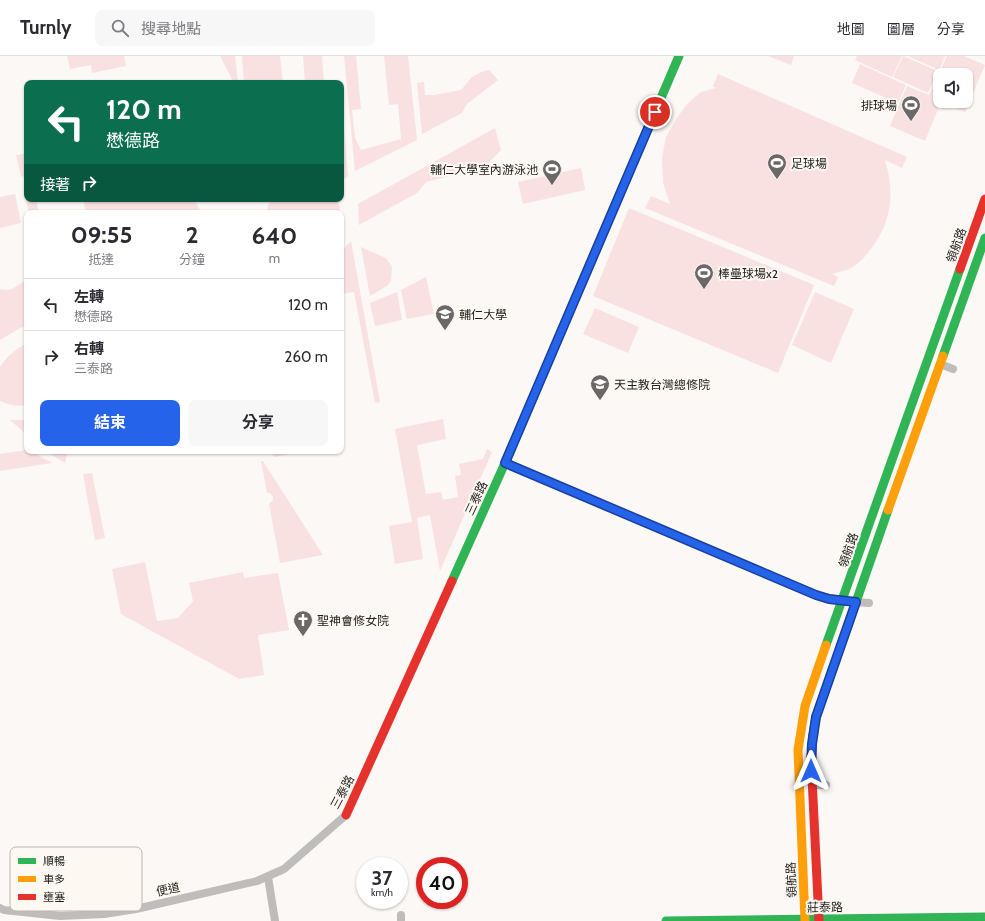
<!DOCTYPE html>
<html lang="zh-TW">
<head>
<meta charset="utf-8">
<style>
	:root { --surface:#fff; --page:#f7f7f7; --text:#2b2b33; --muted:#7c7c81; --line:#e1e1e2; --accent:#2563eb }
	body { margin:0; font-family:Cabin,"Noto Sans TC",sans-serif; background:var(--page); color:var(--text); height:100vh; display:flex; flex-direction:column; font-size:15px; white-space:nowrap }
	* { box-sizing:border-box; margin:0 }
	p { font-size:13px; color:var(--muted) }
	.icon { flex:none; width:22px; height:22px; fill:none; stroke:currentColor; stroke-width:2; stroke-linecap:round; stroke-linejoin:round }
	.map { position:relative; flex:1; overflow:hidden }
	.panel { position:absolute; left:24px; top:154px; width:320px; height:244px; display:flex; flex-direction:column; background:var(--surface); border-radius:8px; box-shadow:0 1px 3px #0004 }
	.panel>* { flex:none }
	.guide { position:absolute; left:24px; top:24px; width:320px; height:122px; border-radius:8px; box-shadow:0 1px 3px #0004; background:#0b6e4f; color:#fff; overflow:hidden }
	.tools { position:absolute; left:933px; top:12px; display:grid; gap:8px }
	.tools a { display:grid; place-items:center; width:40px; height:40px; border-radius:8px; background:var(--surface); box-shadow:0 1px 3px #0004; font-size:20px }
	.speed { position:absolute; left:356px; top:801px; display:flex; gap:8px; font-size:20px; font-weight:700; text-align:center }
	.speed>* { display:grid; place-content:center; width:52px; height:52px; border-radius:50%; background:var(--surface); box-shadow:0 1px 3px #0004; line-height:1 }
	.speed small { font-size:10px; font-weight:400 }
	.speed .limit { border:6px solid #d22; background:#fff; color:#111 }
	.pin { position:absolute; display:grid; place-items:center; width:34px; height:34px; color:#fff; margin:-17px; border:2px solid #fff; border-radius:50%; box-shadow:0 1px 4px #0007 }
	.me { position:absolute; width:44px; margin:-22px; rotate:0deg; stroke-linejoin:round; filter:drop-shadow(0 0 3px #0008) }
	.turn { display:flex; align-items:center; gap:14px; height:84px; padding:0 16px; font-size:18px }
	.turn .icon { width:52px; height:52px; stroke-width:2.5 }
	.turn b { display:block; font-size:28px; line-height:34px }
	.then { display:flex; align-items:center; height:38px; padding:0 16px; background:#0003; gap:8px; font-size:15px }
	.eta { display:flex; justify-content:space-evenly; align-items:center; height:68px; text-align:center }
	.eta b { font-size:24px; font-weight:700; line-height:28px }
	.button { display:flex; gap:8px; margin-top:auto; padding:8px 16px }
	.button a { flex:1; height:46px; border-radius:8px; background:var(--accent); color:#fff; font-size:16px; font-weight:700; line-height:46px; text-align:center }
	.button a+a { background:var(--page); color:var(--text) }
	ul { padding:0; list-style:none }
	li { display:flex; align-items:center; gap:12px; height:52px; padding:0 16px; border-top:1px solid var(--line) }
	li div { flex:1 }
	li b { display:block; font-size:15px }
	li em { font-style:normal }
	header { display:flex; align-items:center; gap:24px; box-sizing:border-box; height:56px; padding:0 20px; background:var(--surface); border-bottom:1px solid var(--line) }
	header strong { font-size:19px }
	nav { display:flex; gap:22px; margin-inline-start:auto; font-size:14px }
	.search { width:280px; height:36px; background:var(--page); display:flex; align-items:center; gap:10px; box-sizing:border-box; padding:0 14px; border-radius:8px; color:var(--muted); font-size:15px }
	.map>svg:first-child { display:block }
	.green { fill:#f9e1e2; fill-rule:evenodd }
	.lines { fill:none; stroke-linecap:round; stroke-linejoin:round }
	.street { stroke:#bfbdbc; stroke-width:8 }
	.fast { stroke:#30b455; stroke-width:9 }
	.slow { stroke:#ff9f0a; stroke-width:9 }
	.jam { stroke:#e5322d; stroke-width:9 }
	.route-casing { stroke:#184099; stroke-width:10 }
	.route { stroke:#2563eb; stroke-width:7 }
	.labels { text-anchor:middle; dominant-baseline:central; stroke-width:4; stroke-linejoin:round; paint-order:stroke }
	.poi-label { font-size:12px; fill:#1e1c1a; stroke:#fef8f2; text-anchor:start }
	.street-label { font-size:12px; fill:#1e1c1a; stroke:#fef8f2 }
	.key { fill:#fef8f2; stroke:#bbb6b1; stroke-width:1 }
	.key-label { font-size:11px; fill:#1e1c1a }
</style>
</head>
<body>
<header>
<strong>Turnly</strong>
<div class="search"><svg class="icon" aria-label="search" viewBox="0 0 24 24"><circle cx="10" cy="10" r="6"/><path d="M15 15l6 6"/></svg>搜尋地點</div>
<nav><a>地圖</a><a>圖層</a><a>分享</a></nav>
</header>
<div class="map">
<svg width="985" height="865" viewBox="0 0 985 865">
	<rect width="100%" height="100%" fill="#fbf8f5"/>
	<path class="green" d="M67 0H124L126 10 92 17 91 9 70 13Z
		M220 0H235L238 27H234Z
		M242 0H280L283 27H244Z
		M303 0H322L324 27H305Z
		M344 0H356L361 53 352 54 355 82 361 94 401 83 398 48 389 49 384 0H408L417 84 355 115Z
		M768 0H794L791 9Z
		M857 0H902L892 21 855 4Z
		M903 0 938 15 928 37 893 21Z
		M908 0H945L939 14Z
		M947 0H964L985 9 965 56 941 46 925 85 890 70 907 30 929 39ZM940 19H966V45H940Z
		M860 8 906 29 898 47 852 27Z
		M489 14 498 24 467 48 462 57 422 78 417 27 424 26 425 39H434L461 34 472 21 481 16Z
		M718 18 907 101 902 112 885 104C895 137 892 166 870 194 865 201 858 208 850 213 845 215 838 216 832 218L838 221 834 230 645 152 651 140 670 148 663 127 662 102 666 81 676 63 688 47 701 36 716 32 713 30Z
		M344 71 348 120 345 123 341 120V72Z
		M495 72 501 94 485 111 426 126 417 137 359 169 358 148Z
		M27 97V119L21 121 16 99Z
		M581 112 585 134 523 148 518 126Z
		M24 137H27V143H36L39 157H29Z
		M15 138 21 167 0 172V141Z
		M83 143H195L201 157H86Z
		M271 143H336L340 151V157H267L268 150Z
		M629 152 814 229 778 317 593 240Z
		M351 185 380 346 375 347 354 236 341 238V196Z
		M361 191 386 202 392 211 391 225 387 230 370 240Z
		M426 221 434 258 407 263 401 234Z
		M27 225V270L20 272 0 284V233C15 237 16 227 27 225Z
		M397 236 402 264 375 270 370 247Z
		M815 236 854 253 831 307 792 289Z
		M595 252 639 271 628 297 583 278Z
		M27 287V349C18 351 8 349 0 345V311C6 301 17 292 27 287Z
		M443 363 446 383 417 389 426 438 441 436 443 444 458 441 455 420 461 419 459 408 483 403 487 393 492 396 440 515 430 459 417 462 423 503 395 508 389 470 412 466 395 373Z
		M10 364H27V379Z
		M27 394V395H31L52 407 0 415V398Z
		M45 395H68L65 407Z
		M270 395H305L274 401Z
		M261 405H263L323 499 280 507 269 448 273 444V441L270 437H267Z
		M92 417 105 482 95 484 83 418Z
		M145 506 157 565 178 562 193 545 189 527 243 516 244 522 278 517 289 574 258 579 264 619 239 623 121 558 112 513Z"/>
	<g class="lines">
		<path class="street" d="M940 308 953 313
			M505 407 816 539 842 545 869 547
			M812 729H826
			M268 821 275 865
			M0 852 4 854 60 860 104 858 136 853 257 825 284 813 346 759
			M401 859V865"/>
		<path class="fast" d="M622 133 679 0
			M943 300 985 182
			M452 525 505 407 549 304
			M826 589 960 213
			M813 679 816 661 888 454
			M666 865 985 861"/>
		<path class="slow" d="M549 304 622 133
			M888 454 943 300
			M805 865 798 694 805 650 826 589"/>
		<path class="jam" d="M960 213 985 143
			M813 679 811 701 819 865
			M346 759 452 525"/>
	</g>
	<g class="lines">
		<defs>
			<path id="route" d="M655 56 505 407 816 539 829 543 856 546 816 661 812 688 811 715"/>
		</defs>
		<use href="#route" class="route-casing"/>
		<use href="#route" class="route"/>
	</g>
	<defs>
		<symbol id="stadium-pin" viewBox="-11 -11 22 30"><path d="M0 17L-7.5 6A9.5 9.5 0 1 1 7.5 6Z" fill="#6b6967" stroke="#fef8f2"/><path d="M0-5a6.5 5 0 1 0 0 10a6.5 5 0 1 0 0-10ZM-3.5-1.8h7v3.6h-7Z" fill="#fff"/></symbol>
		<symbol id="university-pin" viewBox="-11 -11 22 30"><path d="M0 17L-7.5 6A9.5 9.5 0 1 1 7.5 6Z" fill="#6b6967" stroke="#fef8f2"/><path d="M0-5L7-2L0 1L-7-2ZM-4 1L0 2.5L4 1V4Q0 6-4 4Z" fill="#fff"/></symbol>
		<symbol id="church-pin" viewBox="-11 -11 22 30"><path d="M0 17L-7.5 6A9.5 9.5 0 1 1 7.5 6Z" fill="#6b6967" stroke="#fef8f2"/><path d="M-1.2-6h2.4v3.5h3.3v2.4h-3.3V6h-2.4V-.1h-3.3v-2.4h3.3Z" fill="#fff"/></symbol>
	</defs>
	<g fill-rule="evenodd">
		<use href="#stadium-pin" x="900" y="38" width="22" height="30"/>
		<use href="#stadium-pin" x="766" y="96" width="22" height="30"/>
		<use href="#stadium-pin" x="541" y="102" width="22" height="30"/>
		<use href="#stadium-pin" x="693" y="206" width="22" height="30"/>
		<use href="#university-pin" x="434" y="247" width="22" height="30"/>
		<use href="#university-pin" x="589" y="317" width="22" height="30"/>
		<use href="#church-pin" x="292" y="553" width="22" height="30"/>
	</g>
	<g class="labels">
		<g class="poi-label">
			<text x="897" y="49" text-anchor="end">排球場</text>
			<text x="791" y="107">足球場</text>
			<text x="538" y="113" text-anchor="end">輔仁大學室內游泳池</text>
			<text x="718" y="217">棒壘球場x2</text>
			<text x="459" y="258">輔仁大學</text>
			<text x="614" y="328">天主教台灣總修院</text>
			<text x="317" y="564">聖神會修女院</text>
		</g>
		<g class="street-label">
			<text transform="translate(956 189) rotate(-70)">領航路</text>
			<text transform="translate(476 442) rotate(-65)">三泰路</text>
			<text transform="translate(848 494) rotate(-71)">領航路</text>
			<text transform="translate(342 736) rotate(-62)">三泰路</text>
			<text transform="translate(791 824) rotate(-92)">領航路</text>
			<text transform="translate(168 833) rotate(-13)">便道</text>
			<text transform="translate(825 851) rotate(-1)">莊泰路</text>
		</g>
	</g>
	<rect x="10" y="791" width="132" height="64" rx="6" class="key"/>
	<rect x="18" y="802" width="18" height="6" fill="#30b455"/>
	<rect x="18" y="820" width="18" height="6" fill="#ff9f0a"/>
	<rect x="18" y="838" width="18" height="6" fill="#e5322d"/>
	<g class="key-label">
		<text x="43" y="809">順暢</text>
		<text x="43" y="827">車多</text>
		<text x="43" y="845">壅塞</text>
	</g>
</svg>
<div class="tools">
<a><svg class="icon" aria-label="sound" viewBox="0 0 24 24"><path d="M4 9h4l5-4v14l-5-4H4zM17 9q2 3 0 6"/></svg></a>
</div>
<div class="speed"><div>37<small>km/h</small></div><div class="limit">40</div></div>
<div class="pin" style="left:655px;top:56px;background:#d93025"><svg class="icon" aria-label="arrive" viewBox="0 0 24 24"><path d="M6 21V4h12l-3 4 3 4H6"/></svg></div>
<svg class="me" style="left:811px;top:715px" viewBox="-20 -20 40 40"><path d="M0-17L14 15 0 8-14 15z" fill="#2563eb" stroke="#fff" stroke-width="4"/></svg>
<div class="guide">
<div class="turn"><svg class="icon" aria-label="left" viewBox="0 0 24 24"><path d="M17 20v-9H6M10 6l-5 5 5 5"/></svg><div><b>120 m</b>懋德路</div></div>
<div class="then">接著<svg class="icon" aria-label="right" viewBox="0 0 24 24"><path d="M7 20v-9h11M14 6l5 5-5 5"/></svg></div>
</div>
<section class="panel">
<div class="eta">
<div><b>09:55</b><p>抵達</p></div>
<div><b>2</b><p>分鐘</p></div>
<div><b>640</b><p>m</p></div>
</div>
<ul>
<li><svg class="icon" aria-label="left" viewBox="0 0 24 24"><path d="M17 20v-9H6M10 6l-5 5 5 5"/></svg><div><b>左轉</b><p>懋德路</p></div><em>120 m</em></li>
<li><svg class="icon" aria-label="right" viewBox="0 0 24 24"><path d="M7 20v-9h11M14 6l5 5-5 5"/></svg><div><b>右轉</b><p>三泰路</p></div><em>260 m</em></li>
</ul>
<div class="button"><a>結束</a><a>分享</a></div>
</section>
</div>
</body>
</html>
